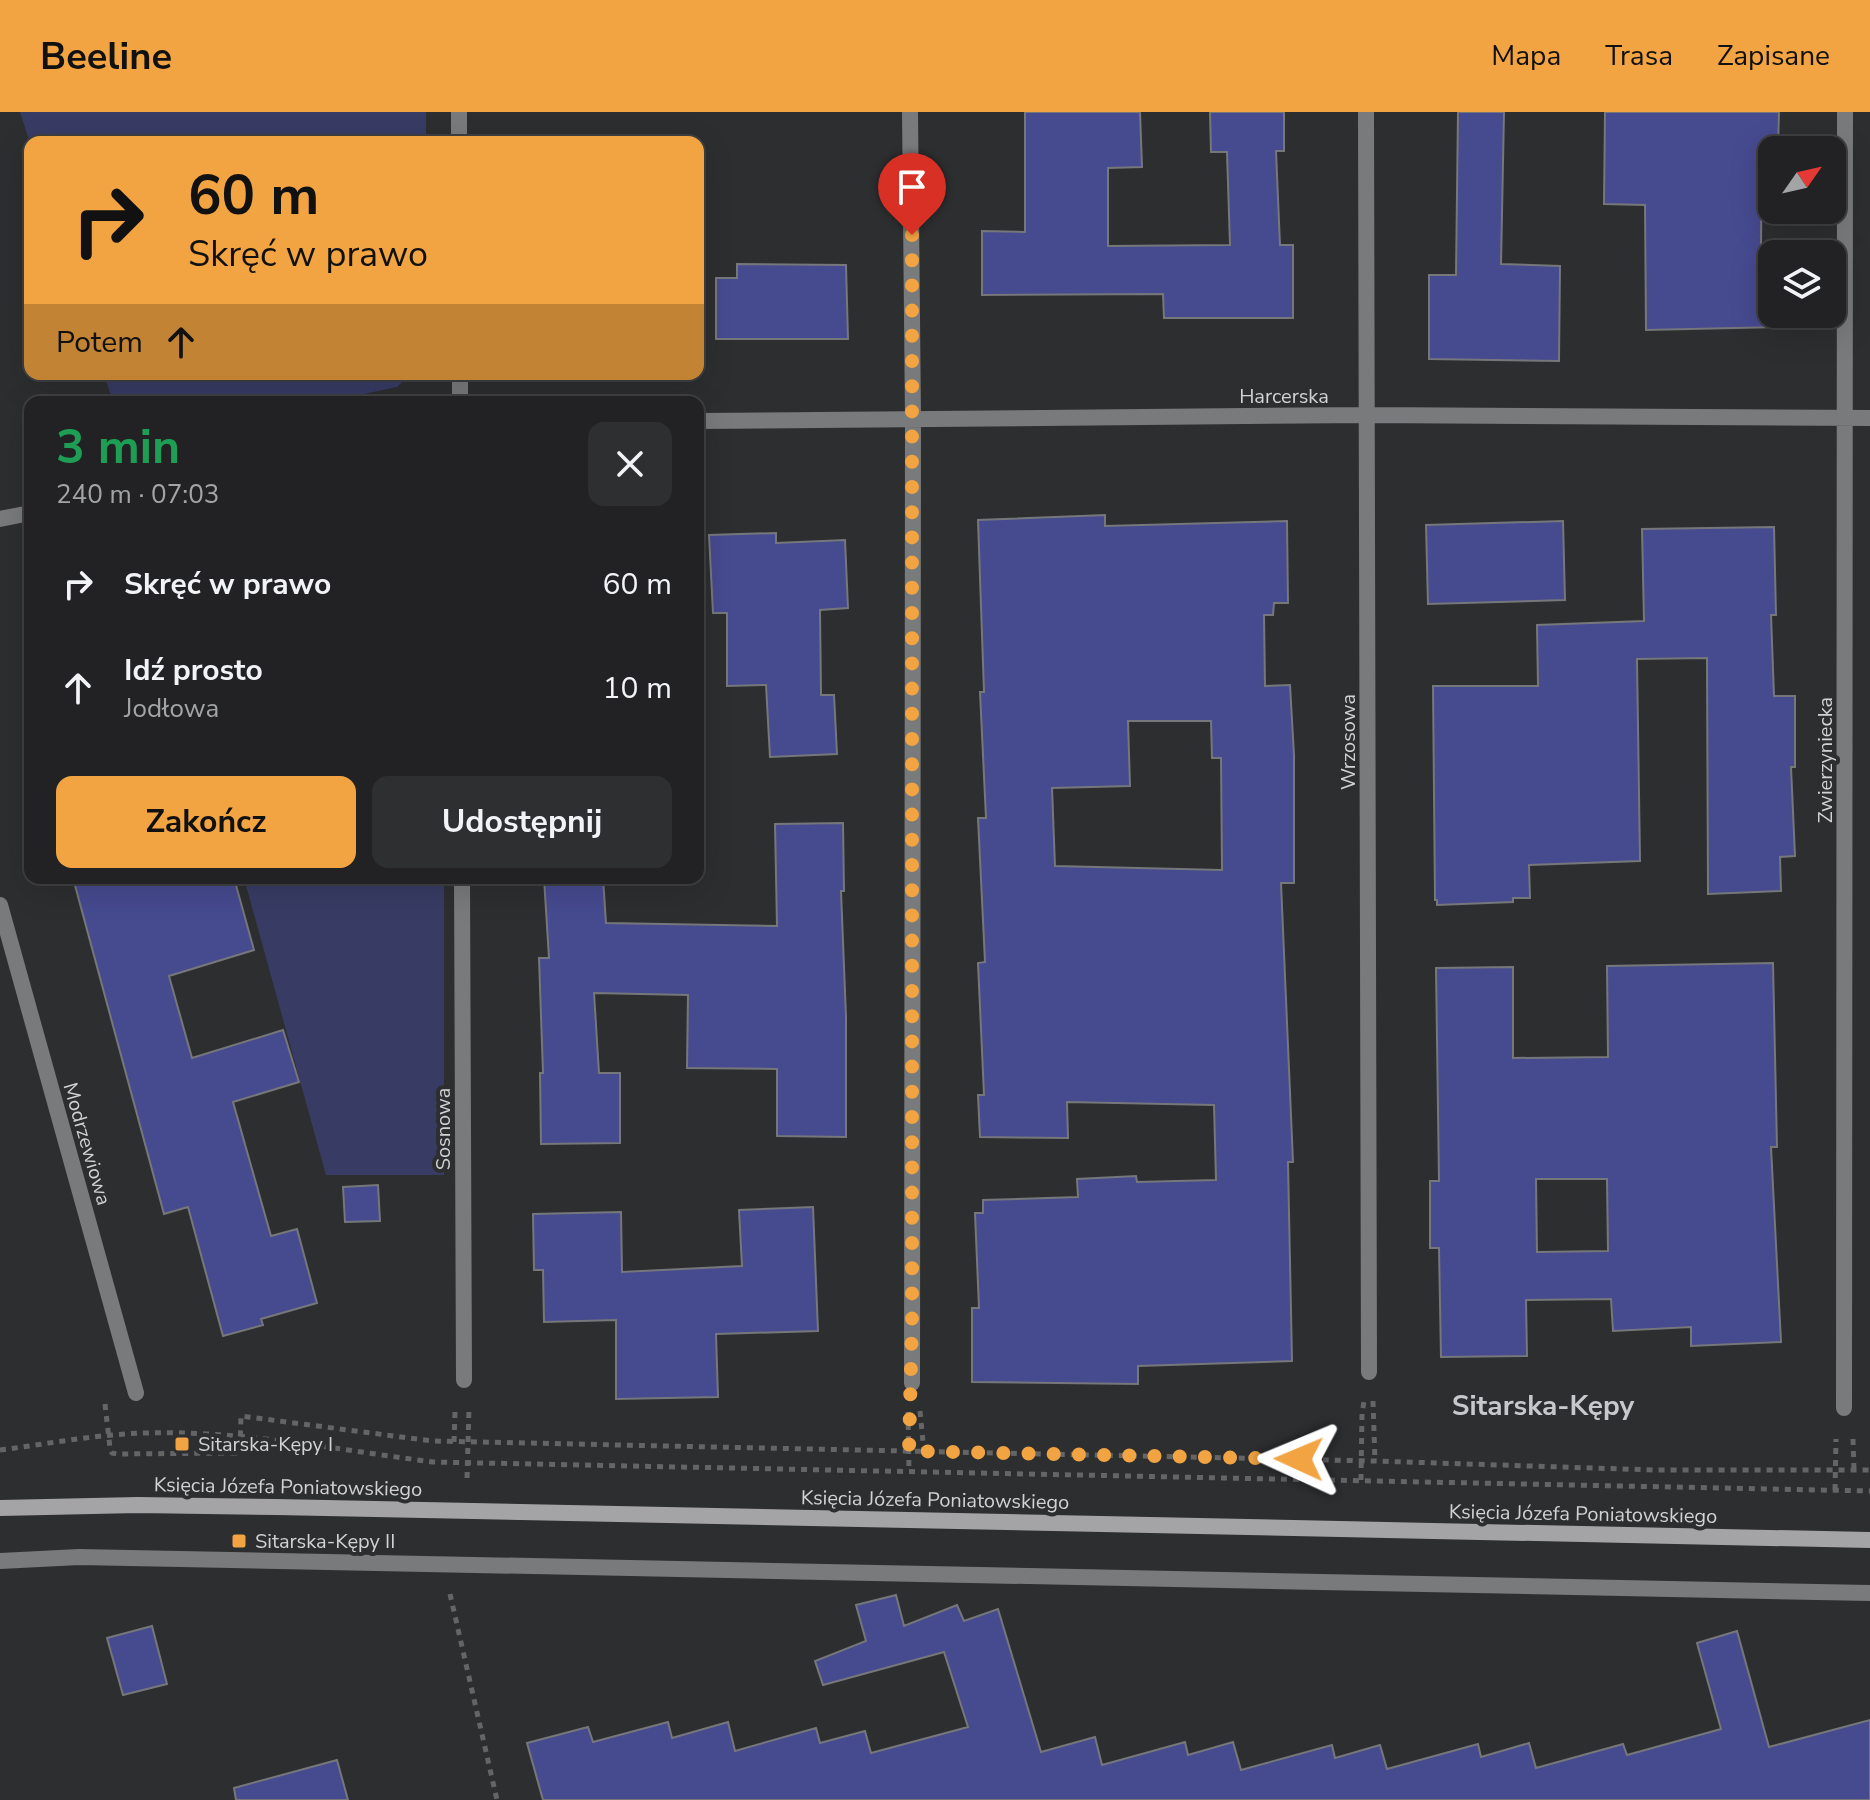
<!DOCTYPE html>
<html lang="pl">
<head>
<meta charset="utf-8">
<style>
	:root { --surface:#222224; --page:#2e2f31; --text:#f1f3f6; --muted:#a2a4a6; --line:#3f3f41; --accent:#f3a442 }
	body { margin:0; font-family:"Nunito Sans",sans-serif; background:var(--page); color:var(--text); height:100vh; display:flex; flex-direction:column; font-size:30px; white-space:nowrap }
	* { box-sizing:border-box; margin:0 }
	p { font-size:26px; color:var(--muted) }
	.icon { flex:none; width:44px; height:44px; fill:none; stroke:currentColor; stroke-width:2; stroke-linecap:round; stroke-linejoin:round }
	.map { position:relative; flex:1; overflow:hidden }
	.panel { position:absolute; left:24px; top:284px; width:680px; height:488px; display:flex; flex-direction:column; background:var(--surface); border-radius:16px; box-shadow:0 8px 32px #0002,0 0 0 2px var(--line) }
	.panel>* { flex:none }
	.hud { position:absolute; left:24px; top:24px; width:680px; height:244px; border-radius:16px; box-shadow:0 8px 32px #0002,0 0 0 2px var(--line); background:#f3a442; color:#111; overflow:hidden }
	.needle { width:52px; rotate:56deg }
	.tools { position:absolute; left:1758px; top:24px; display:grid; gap:16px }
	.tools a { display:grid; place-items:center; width:88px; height:88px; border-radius:16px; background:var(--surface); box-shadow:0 8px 32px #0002,0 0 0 2px var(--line); font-size:40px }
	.pin { position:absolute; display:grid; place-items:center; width:68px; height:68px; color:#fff; margin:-82px -34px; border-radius:50% 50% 50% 0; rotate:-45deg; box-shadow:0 0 8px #0007 }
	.pin .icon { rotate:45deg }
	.me { position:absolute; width:88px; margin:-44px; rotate:271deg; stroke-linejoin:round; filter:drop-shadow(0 0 6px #0008) }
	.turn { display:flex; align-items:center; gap:28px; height:168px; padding:0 32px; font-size:36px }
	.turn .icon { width:104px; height:104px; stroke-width:2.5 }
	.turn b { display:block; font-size:56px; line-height:68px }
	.then { display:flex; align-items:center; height:76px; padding:0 32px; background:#0003; gap:16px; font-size:30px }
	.round { display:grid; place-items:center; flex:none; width:84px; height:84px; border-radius:16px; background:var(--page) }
	.overview { display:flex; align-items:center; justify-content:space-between; height:136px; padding:0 32px }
	h1 { font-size:48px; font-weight:700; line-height:60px; color:#1e9e55 }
	.button { display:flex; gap:16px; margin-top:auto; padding:16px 32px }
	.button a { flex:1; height:92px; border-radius:16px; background:var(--accent); color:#111; font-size:32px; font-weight:700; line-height:92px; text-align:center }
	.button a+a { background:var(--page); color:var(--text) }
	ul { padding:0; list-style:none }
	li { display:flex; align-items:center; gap:24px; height:104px; padding:0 32px }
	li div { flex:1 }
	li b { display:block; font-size:30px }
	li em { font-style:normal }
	header { display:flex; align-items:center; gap:48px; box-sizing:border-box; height:112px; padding:0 40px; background:var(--accent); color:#111 }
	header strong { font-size:38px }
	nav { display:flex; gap:44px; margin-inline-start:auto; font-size:28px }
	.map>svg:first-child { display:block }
	.green { fill:#383c65 }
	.building { fill:#464a8f; stroke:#76777a; stroke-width:2; fill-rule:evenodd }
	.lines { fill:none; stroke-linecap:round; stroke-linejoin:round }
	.path { stroke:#646566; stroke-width:5; stroke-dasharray:6 6; stroke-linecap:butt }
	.lane { stroke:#797a7b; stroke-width:16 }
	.street { stroke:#797a7b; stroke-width:16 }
	.secondary { stroke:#a4a4a7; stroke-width:16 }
	.route { stroke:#f3a442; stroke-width:14; stroke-dasharray:0 25.2 }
	.poi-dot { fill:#f3a442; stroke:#2d2e30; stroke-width:3 }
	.labels { text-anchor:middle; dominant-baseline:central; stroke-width:8; stroke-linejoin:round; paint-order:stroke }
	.street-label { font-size:20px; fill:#d1d2d3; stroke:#2d2e30 }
	.poi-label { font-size:20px; fill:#d1d2d3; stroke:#2d2e30; text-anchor:start }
	.district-label { font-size:28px; font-weight:bold; fill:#c7c8cb; stroke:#2d2e30 }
</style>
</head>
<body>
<header>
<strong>Beeline</strong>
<nav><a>Mapa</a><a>Trasa</a><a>Zapisane</a></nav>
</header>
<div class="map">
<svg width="1870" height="1688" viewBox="0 0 1870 1688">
	<rect width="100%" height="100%" fill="#2d2e30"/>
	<path class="green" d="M20 0H426V30L30 31Z
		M104 262H410L397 275 326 290H113Z
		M244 766H444V1063H326Z"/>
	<path class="building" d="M1025 0H1140L1142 55 1108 56V134L1230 133 1227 40H1211L1210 0H1284V39H1276L1280 133H1293V206H1164L1163 182 982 183V119L1025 120Z
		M1458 0H1504L1501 152 1560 154 1559 249 1429 247V163H1456Z
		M1605 0H1779L1778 35H1762L1761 132H1779V142H1772V202H1780L1781 215 1646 218 1645 93 1604 92Z
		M737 152 846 153 848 227H716V166H737Z
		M1105 403V414L1287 409 1288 491H1274L1273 503H1264L1265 574 1290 573 1294 643V771H1281L1293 1050H1288L1292 1249 1138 1254V1272L972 1270V1196H979L975 1101H983V1088L1078 1085 1077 1067 1136 1064 1137 1070 1216 1068 1214 993 1067 990 1068 1026 980 1025 978 983H984L978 851 985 850 978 706H986L980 580H984L978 408ZM1128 609H1211L1212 646H1221L1222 758 1055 754 1052 676 1130 674Z
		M1563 409 1565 488 1428 492 1426 413Z
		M1774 415 1776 503H1771L1774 584H1795V655H1791L1795 744 1780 745 1781 779 1708 782 1707 546 1637 547 1640 749 1529 753 1530 786H1513V790L1437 793V788H1435L1433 574H1538L1537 513 1644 509 1642 417Z
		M776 421V431L845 428 848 496 820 498 821 583H834L837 642 770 645 766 573 727 574V501H713L709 423Z
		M843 711 844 779H841L846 905V1025L777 1024V957L687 956 688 883 594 881 599 961H620V1031L541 1032 540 961H543L539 846H549L544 766H603L606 811 777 814 775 712Z
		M73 766H234L254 838 169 864 192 946 283 918 299 970 233 990 271 1124 297 1117 317 1191 261 1207 263 1213 223 1224 188 1095 164 1102Z
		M1773 851 1777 1035H1771L1781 1230 1691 1234V1215L1613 1219 1611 1187 1526 1188 1527 1244 1441 1245 1439 1136H1430V1069H1439L1436 856 1513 855V946L1608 945 1607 854ZM1536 1067H1607L1608 1139 1537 1140Z
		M378 1073 380 1109 345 1110 343 1075Z
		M813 1095 818 1219 716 1222 718 1285 616 1287V1208L544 1210 543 1158H534L533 1102 621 1100 622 1160 742 1154 739 1098Z
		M896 1483 904 1514 957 1493 964 1509 998 1497 1041 1640 1095 1625 1102 1653 1185 1630 1188 1643 1233 1630 1241 1658 1332 1633 1335 1646 1380 1633 1387 1657 1478 1632 1481 1645 1529 1631 1536 1656 1623 1632 1627 1643 1721 1617 1697 1531 1737 1519 1769 1635 1870 1608V1688H543L527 1631 588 1615 593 1630 668 1610 672 1626 728 1610 735 1639 816 1616 820 1631 865 1619 871 1641 968 1615 944 1540 823 1573 815 1549 866 1529 856 1493Z
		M152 1514 167 1572 123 1583 107 1526Z
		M337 1648 348 1688H236L234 1676Z"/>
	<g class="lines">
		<path class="path" d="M1373 1289 1375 1349
			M105 1292 110 1336 112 1341 117 1342 236 1341 240 1337 241 1304 432 1329 1375 1349 1654 1358H1870
			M920 1299 924 1340
			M908 1300 909 1359
			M1853 1327 1854 1358
			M454 1330 455 1299
			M0 1338C48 1332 97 1322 146 1321 242 1318 338 1338 433 1350L1870 1379
			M467 1366 469 1296
			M1361 1368 1362 1302 1364 1289
			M1835 1378 1836 1327
			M450 1482 497 1688"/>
		<path class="lane" d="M0 1449 79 1445 1870 1481"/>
		<path class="street" d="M459 0V30
			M910 0 913 307 912 1271
			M1366 0 1369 1260
			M460 262V290
			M698 309 1367 303 1870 306
			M0 407 30 401
			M462 766 464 1268
			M0 793 136 1281
			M1844 1296 1845 0"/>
		<path class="secondary" d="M0 1396 138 1393 276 1395 1870 1428"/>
	</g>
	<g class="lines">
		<path class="route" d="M912 123V1209L909 1339 1299 1347"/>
	</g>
	<g class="poi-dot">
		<rect x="174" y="1324" width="16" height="16" rx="4"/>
		<rect x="231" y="1421" width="16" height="16" rx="4"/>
	</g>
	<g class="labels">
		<g class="street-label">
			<text x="1284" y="284">Harcerska</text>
			<text transform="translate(1348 630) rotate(-90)">Wrzosowa</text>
			<text transform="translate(1825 648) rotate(-90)">Zwierzyniecka</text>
			<text transform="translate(443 1017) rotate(-90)">Sosnowa</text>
			<text transform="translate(87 1032) rotate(74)">Modrzewiowa</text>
			<text transform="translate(288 1375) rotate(1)">Księcia Józefa Poniatowskiego</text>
			<text transform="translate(935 1388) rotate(1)">Księcia Józefa Poniatowskiego</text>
			<text transform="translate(1583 1402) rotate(1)">Księcia Józefa Poniatowskiego</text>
		</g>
		<g class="poi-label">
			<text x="198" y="1332">Sitarska-Kępy I</text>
			<text x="255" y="1429">Sitarska-Kępy II</text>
		</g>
		<g class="district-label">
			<text x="1543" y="1294">Sitarska-Kępy</text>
		</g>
	</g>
</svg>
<div class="tools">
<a><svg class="needle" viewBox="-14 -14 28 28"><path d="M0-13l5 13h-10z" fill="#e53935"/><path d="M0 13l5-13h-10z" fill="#a2a4a6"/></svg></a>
<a><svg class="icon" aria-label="layers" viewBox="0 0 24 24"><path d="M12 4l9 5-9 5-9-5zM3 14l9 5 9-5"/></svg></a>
</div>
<div class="pin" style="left:912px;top:123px;background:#d93025"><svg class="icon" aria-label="arrive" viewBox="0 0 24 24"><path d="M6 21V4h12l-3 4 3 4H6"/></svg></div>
<svg class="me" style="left:1299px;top:1347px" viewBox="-20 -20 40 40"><path d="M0-17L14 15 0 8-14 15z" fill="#f3a442" stroke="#fff" stroke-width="4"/></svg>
<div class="hud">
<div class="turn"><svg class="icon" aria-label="right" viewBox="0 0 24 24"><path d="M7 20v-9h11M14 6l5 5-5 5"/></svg><div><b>60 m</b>Skręć w prawo</div></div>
<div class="then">Potem<svg class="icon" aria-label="ahead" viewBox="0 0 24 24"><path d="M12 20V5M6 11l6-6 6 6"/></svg></div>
</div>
<section class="panel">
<div class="overview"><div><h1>3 min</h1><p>240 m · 07:03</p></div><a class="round"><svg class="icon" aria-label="close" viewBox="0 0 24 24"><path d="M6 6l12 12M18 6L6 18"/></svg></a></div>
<ul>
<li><svg class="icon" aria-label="right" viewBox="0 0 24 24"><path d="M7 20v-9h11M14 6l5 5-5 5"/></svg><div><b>Skręć w prawo</b></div><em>60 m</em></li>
<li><svg class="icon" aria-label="ahead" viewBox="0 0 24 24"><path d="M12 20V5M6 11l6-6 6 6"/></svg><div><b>Idź prosto</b><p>Jodłowa</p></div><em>10 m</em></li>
</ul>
<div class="button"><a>Zakończ</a><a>Udostępnij</a></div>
</section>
</div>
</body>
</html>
